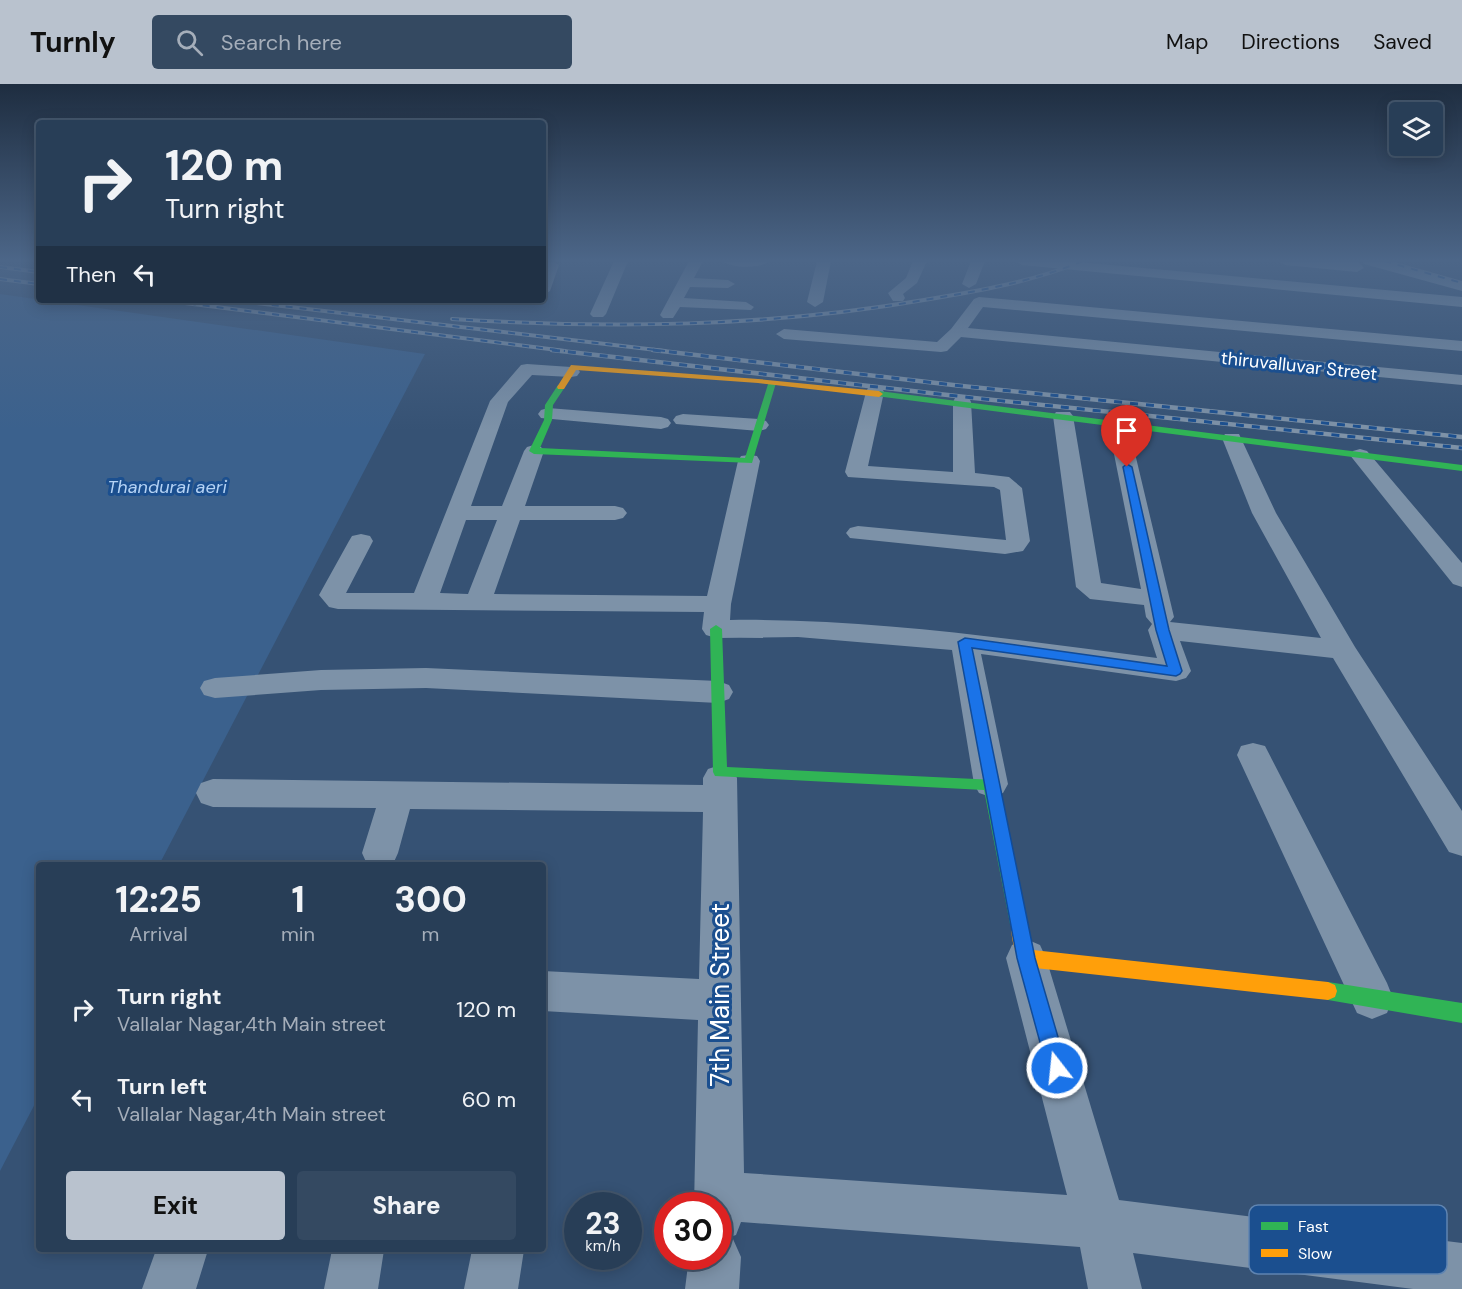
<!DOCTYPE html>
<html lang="en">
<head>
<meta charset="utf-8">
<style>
	:root { --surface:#283e57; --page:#344961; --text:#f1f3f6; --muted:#a5aeba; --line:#44576d; --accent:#b9c2ce }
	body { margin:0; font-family:"DM Sans",sans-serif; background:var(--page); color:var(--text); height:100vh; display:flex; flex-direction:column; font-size:22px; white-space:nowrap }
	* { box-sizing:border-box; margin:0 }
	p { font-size:20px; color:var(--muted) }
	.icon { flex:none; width:33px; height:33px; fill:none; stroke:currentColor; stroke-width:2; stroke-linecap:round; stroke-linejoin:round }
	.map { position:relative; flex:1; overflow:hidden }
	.side { position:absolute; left:36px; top:778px; width:510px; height:390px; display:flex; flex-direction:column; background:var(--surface); border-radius:6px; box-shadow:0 3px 15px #0003,0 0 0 2px var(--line) }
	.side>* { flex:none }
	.guide { position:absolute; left:36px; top:36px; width:510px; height:183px; border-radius:6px; box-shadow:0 3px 15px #0003,0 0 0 2px var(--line); background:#283e57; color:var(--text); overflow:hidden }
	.buttons { position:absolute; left:1389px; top:18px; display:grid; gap:12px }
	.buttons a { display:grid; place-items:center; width:54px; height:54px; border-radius:6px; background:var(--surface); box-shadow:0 3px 15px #0003,0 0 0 2px var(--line); font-size:30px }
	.speed { position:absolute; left:564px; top:1108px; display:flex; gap:12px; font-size:30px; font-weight:700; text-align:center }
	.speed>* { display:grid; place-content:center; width:78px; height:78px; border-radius:50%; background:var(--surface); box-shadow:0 3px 15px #0003,0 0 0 2px var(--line); line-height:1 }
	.speed small { font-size:15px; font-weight:400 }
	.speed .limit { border:9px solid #d22; background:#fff; color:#111 }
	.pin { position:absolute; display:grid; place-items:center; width:51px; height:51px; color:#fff; margin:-62px -26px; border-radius:50% 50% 50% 0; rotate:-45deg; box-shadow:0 0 6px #0007 }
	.pin .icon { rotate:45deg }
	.me { position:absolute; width:66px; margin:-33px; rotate:344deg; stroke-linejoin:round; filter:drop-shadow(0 0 4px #0008) }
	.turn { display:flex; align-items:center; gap:21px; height:126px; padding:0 30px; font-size:27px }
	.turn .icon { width:78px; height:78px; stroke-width:2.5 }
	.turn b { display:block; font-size:42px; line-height:51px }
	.then { display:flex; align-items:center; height:57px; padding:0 30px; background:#0003; gap:12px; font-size:22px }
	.eta { display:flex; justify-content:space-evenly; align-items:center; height:102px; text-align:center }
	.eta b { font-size:36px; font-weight:800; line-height:42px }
	.action { display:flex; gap:12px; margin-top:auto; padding:12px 30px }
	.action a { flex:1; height:69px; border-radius:6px; background:var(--accent); color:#111; font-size:24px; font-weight:800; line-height:69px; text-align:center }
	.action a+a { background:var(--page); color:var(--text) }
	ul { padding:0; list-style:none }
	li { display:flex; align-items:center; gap:18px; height:90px; padding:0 30px }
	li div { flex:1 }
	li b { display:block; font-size:22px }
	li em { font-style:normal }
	header { display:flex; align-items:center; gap:36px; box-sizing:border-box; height:84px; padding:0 30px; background:var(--accent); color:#111 }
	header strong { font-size:28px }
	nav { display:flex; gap:33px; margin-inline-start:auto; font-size:21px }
	.search { width:420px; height:54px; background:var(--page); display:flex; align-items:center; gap:15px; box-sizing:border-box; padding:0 21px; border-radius:6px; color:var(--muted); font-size:22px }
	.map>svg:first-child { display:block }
	.water { fill:#3b618d }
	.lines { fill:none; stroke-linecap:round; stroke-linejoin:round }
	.street { fill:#7d92a8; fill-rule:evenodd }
	.fast { fill:#30b455; fill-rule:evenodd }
	.slow { fill:#ff9f0a; fill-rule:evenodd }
	.rail-far1-casing { stroke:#7e92a7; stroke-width:4 }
	.rail-casing { stroke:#7e92a7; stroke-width:4.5 }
	.rail-far1 { stroke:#1b4f8f; stroke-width:2; stroke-dasharray:7; stroke-linecap:butt }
	.rail { stroke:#1b4f8f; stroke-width:3; stroke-dasharray:8; stroke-linecap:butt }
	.route { fill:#1a73e8; stroke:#114b97; stroke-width:1.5 }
	.labels { text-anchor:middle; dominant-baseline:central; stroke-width:6; stroke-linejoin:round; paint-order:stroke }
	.far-street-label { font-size:18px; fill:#fff; stroke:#1b4f8f }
	.far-water-label { font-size:18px; font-style:italic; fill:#b5d3f5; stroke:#1b4f8f }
	.near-street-label { font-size:26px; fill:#fff; stroke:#1b4f8f }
	.key { fill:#1b4f8f; stroke:#5f84b1; stroke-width:1.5 }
	.key-label { font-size:16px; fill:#fff }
</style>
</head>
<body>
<header>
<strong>Turnly</strong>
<div class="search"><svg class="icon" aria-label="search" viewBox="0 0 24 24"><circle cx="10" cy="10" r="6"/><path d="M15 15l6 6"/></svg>Search here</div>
<nav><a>Map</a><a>Directions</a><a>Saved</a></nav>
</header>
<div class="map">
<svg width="1462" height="1205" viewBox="0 0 1462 1205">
	<rect width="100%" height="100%" fill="#365274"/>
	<path class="water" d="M0 210 425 270 159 781 39 782V1012L0 1087Z"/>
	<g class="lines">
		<path class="street" d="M543 177H553L559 181 550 207 543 211Z
			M614 177H628L606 230 603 233H593L590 230Z
			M689 177H703L694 194 728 196 735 200 728 204 690 203 684 214 746 218 754 223 751 226 680 223 673 234H663L660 231Z
			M722 177H767L768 178C760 185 731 184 722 177Z
			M817 177H831L823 218 815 223 807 218Z
			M913 177H927L917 199 903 210 905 214 903 217H893L888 209 906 194Z
			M971 177H985L976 200 969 204 962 200Z
			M1015 177H1067L1462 213V223L1022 181Z
			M1278 177H1358L1364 184 1357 188 1285 181Z
			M1362 177H1385L1462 199V207L1364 180Z
			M979 213 1462 257V267L983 223 968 244 1462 291V301L961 253 947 267 941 268 784 255 776 250 784 245 937 258 951 245 974 215Z
			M527 280 571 283 577 284 580 288 577 292 571 293 532 291 508 318 471 422H502L524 367 527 363 534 361 541 363 544 367 525 422H615L623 424 627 429 623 434 615 436H520L494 510 707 512 738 377 741 372 749 371 757 372 760 377 731 520 730 536C874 534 1016 556 1157 574L1148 546 1152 540 1146 533 1144 521 1090 515 1076 503 1053 332 1056 328H1070L1073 332 1101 499 1141 505 1108 340 1111 336H1125L1128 340 1174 533 1170 538 1321 554 1252 429 1222 354 1225 350H1239L1276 429 1355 563 1462 727V772L1449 768 1333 574 1180 557 1191 587 1186 594 1176 597 981 570 1008 700 1003 709 991 713 979 709 974 700 952 566 798 553 716 554 706 551 702 545 704 528 338 525 329 523 319 511 349 457 352 452 361 450 370 452 373 457 346 509H414L490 317 521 281ZM466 436H497L468 510 440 509Z
			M875 302 882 304 884 308 868 382 953 388V318L955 314H969L971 318 975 389 1009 393 1022 404 1030 457 1023 467 1005 470 850 454 846 449 850 444 858 442 1006 456 1000 406 994 403 848 393 845 388 866 308 868 304Z
			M548 324 661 333 668 335 671 339 668 343 661 345 541 334 538 330 541 326Z
			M683 330 759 335 766 337 769 341 766 345 759 347 676 340 673 336 676 332Z
			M1360 365 1367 367 1462 479V503L1453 500 1353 375 1350 371 1353 367Z
			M426 584 718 597 729 601 733 608 729 615 718 619 426 604 321 606 215 614 204 611 200 604 204 597 215 594 321 586Z
			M1253 659 1265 662 1387 899 1393 914 1387 929 1372 935 1357 929 1237 671 1241 662Z
			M720 681 732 685 737 694 744 1089 1067 1111 1006 874 1012 861 1026 855 1040 861 1046 874 1119 1116 1462 1159V1205H1413L1133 1169 1142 1205H1088L1080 1163 741 1138 736 1151 730 1153 733 1155 741 1173 739 1205H685L689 1173H718V1122H694L698 936 543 927V887L699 895 703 728 410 725 398 769 393 780H367L362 769 376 724 213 723 201 719 196 709 201 699 213 695 703 701V694L708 685Z
			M156 1166H208L196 1205H142Z
			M332 1166H384L378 1205H324Z
			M472 1166H524L518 1205H464Z"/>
		<path class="fast" d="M769 297 776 299 752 379 534 370 529 367 544 336 545 321 558 301H561L565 303 553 321 552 336 540 364 745 374Z
			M879 307 1462 381V387L876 312V308Z
			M716 541 722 545 727 683 996 696 1028 840 1025 846 1019 848 1013 846 1010 840 984 706 715 692 713 688 710 545Z
			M1328 898 1462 919V939L1328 916 1321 913 1319 907 1321 901Z"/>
		<path class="slow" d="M571 281 758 295 879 307 883 310 879 313 758 299 576 286 564 305H558L557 303Z
			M1019 832 1025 834 1033 866 1328 898 1335 901 1337 907 1335 913 1328 916 1026 883 1020 880C1015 869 1008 846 1013 834Z"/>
		<defs>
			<path id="rail-far1" d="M1384 177 1462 199
				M0 183 39 188
				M0 195 39 200
				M161 216 565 267
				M230 216 665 267
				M452 235C611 245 767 243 924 216 978 207 1032 198 1083 177"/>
			<path id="rail" d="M552 266 974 314 1462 364
				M653 266 962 302 1462 353"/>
		</defs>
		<use href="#rail-far1" class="rail-far1-casing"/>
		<use href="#rail" class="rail-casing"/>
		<use href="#rail-far1" class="rail-far1"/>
		<use href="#rail" class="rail"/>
	</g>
	<linearGradient id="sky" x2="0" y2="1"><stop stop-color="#1e2d40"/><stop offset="0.51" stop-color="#4c6688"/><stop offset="1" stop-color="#4c6688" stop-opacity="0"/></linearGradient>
	<rect width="1462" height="346" fill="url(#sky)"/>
	<path class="route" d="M1127 380 1132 383 1169 546 1182 587 1180 590 1176 592 972 564 1035 874 1067 984 1064 992 1057 995 1050 992 1047 984 1017 874 958 558 965 554 1167 582 1156 546 1123 383Z"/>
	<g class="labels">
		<g class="far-street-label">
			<text transform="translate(1299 282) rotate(6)">thiruvalluvar Street</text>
		</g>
		<g class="far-water-label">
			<text x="167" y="403">Thandurai aeri</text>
		</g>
		<g class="near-street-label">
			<text transform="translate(720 911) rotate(-90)">7th Main Street</text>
		</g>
	</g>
	<rect x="1249" y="1121" width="198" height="69" rx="9" class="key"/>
	<rect x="1261" y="1138" width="27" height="8" fill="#30b455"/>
	<rect x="1261" y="1165" width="27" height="8" fill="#ff9f0a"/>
	<g class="key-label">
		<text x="1298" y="1148">Fast</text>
		<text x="1298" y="1175">Slow</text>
	</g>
</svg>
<div class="buttons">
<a><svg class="icon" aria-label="layers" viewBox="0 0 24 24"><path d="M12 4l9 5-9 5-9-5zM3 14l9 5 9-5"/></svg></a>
</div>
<div class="speed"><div>23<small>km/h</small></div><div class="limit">30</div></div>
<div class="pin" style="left:1127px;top:383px;background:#d93025"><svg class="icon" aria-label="arrive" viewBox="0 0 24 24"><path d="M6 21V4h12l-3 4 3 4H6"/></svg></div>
<svg class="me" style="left:1057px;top:984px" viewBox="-20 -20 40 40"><circle r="17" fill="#1a73e8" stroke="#fff" stroke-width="3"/><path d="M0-11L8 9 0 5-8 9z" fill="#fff"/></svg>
<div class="guide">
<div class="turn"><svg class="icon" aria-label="right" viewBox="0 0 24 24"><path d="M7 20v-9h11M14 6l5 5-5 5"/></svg><div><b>120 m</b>Turn right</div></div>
<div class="then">Then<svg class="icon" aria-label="left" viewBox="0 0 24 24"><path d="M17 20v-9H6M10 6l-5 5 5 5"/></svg></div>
</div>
<section class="side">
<div class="eta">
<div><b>12:25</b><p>Arrival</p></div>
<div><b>1</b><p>min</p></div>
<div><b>300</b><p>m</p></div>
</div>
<ul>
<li><svg class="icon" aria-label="right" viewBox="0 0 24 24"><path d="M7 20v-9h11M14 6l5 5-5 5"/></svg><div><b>Turn right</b><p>Vallalar Nagar,4th Main street</p></div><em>120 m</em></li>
<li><svg class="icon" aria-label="left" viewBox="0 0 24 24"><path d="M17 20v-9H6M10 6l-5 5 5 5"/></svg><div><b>Turn left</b><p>Vallalar Nagar,4th Main street</p></div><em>60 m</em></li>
</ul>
<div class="action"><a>Exit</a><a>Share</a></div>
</section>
</div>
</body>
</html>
